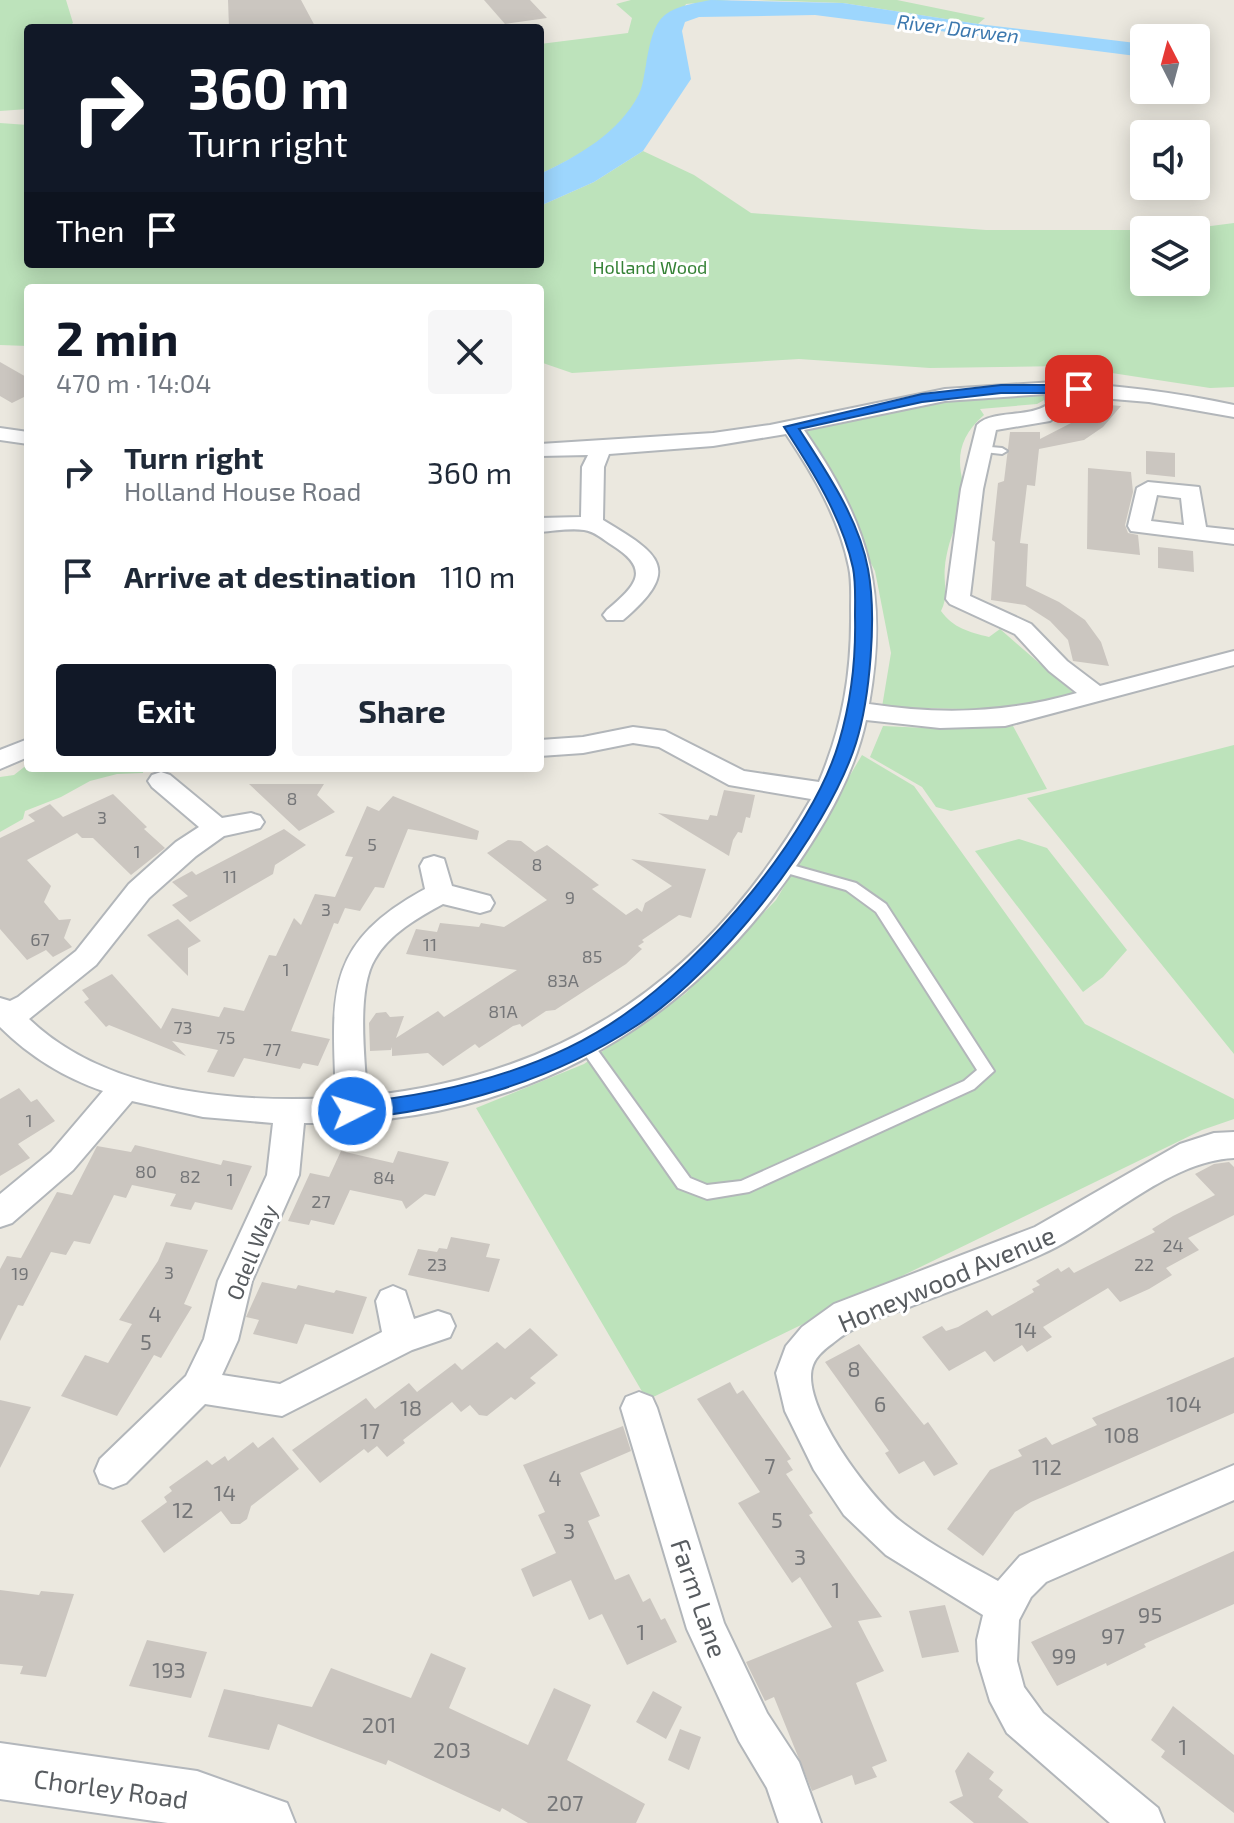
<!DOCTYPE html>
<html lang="en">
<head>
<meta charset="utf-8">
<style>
	:root { --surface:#fff; --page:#f6f6f7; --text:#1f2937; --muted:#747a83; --accent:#111827 }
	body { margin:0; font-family:"Exo 2",sans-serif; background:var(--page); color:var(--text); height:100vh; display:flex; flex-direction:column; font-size:30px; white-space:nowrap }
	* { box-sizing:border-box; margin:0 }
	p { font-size:26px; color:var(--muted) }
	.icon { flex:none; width:44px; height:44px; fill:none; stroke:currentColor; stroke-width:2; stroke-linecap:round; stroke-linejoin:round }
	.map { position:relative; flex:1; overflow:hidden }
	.details { position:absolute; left:24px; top:284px; width:520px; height:488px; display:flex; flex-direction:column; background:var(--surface); border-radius:8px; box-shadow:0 4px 20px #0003 }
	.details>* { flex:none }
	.guide { position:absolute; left:24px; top:24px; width:520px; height:244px; border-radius:8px; box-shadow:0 4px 20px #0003; background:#111827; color:#fff; overflow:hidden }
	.needle { width:52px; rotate:354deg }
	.controls { position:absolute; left:1130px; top:24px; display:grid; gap:16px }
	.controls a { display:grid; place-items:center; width:80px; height:80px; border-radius:8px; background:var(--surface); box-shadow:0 4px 20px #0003; font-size:40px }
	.pin { position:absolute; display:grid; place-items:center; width:68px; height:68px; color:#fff; margin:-34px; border-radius:16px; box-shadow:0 4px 12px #0006 }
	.me { position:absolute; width:88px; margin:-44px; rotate:85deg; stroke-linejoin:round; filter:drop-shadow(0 0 6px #0008) }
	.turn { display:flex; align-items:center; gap:28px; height:168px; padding:0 32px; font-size:36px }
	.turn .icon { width:104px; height:104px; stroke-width:2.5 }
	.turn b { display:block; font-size:56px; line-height:68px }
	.then { display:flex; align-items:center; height:76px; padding:0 32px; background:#0003; gap:16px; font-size:30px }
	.round { display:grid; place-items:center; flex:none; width:84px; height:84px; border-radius:8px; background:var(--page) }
	.headline { display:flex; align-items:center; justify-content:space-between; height:136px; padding:0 32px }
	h1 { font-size:48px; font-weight:700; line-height:60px; color:var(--accent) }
	.cta { display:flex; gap:16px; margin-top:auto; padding:16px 32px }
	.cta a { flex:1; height:92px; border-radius:8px; background:var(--accent); color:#fff; font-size:32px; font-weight:700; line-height:92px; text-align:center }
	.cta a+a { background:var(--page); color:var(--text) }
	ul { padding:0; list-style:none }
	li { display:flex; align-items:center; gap:24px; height:104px; padding:0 32px }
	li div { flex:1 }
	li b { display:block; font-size:30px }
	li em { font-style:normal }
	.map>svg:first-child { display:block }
	.green { fill:#bde3bb; fill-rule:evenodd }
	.water { fill:#9dd6fd }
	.building { fill:#cbc6c0 }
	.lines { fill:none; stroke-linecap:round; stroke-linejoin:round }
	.lane-casing { stroke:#b2b6ba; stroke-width:4 }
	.street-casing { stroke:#b2b6ba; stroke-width:4 }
	.secondary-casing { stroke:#b3b7bc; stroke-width:4 }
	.lane { fill:#fff; fill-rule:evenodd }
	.street { fill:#fff; fill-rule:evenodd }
	.secondary { fill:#fff; fill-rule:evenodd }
	.route { fill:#1a73e8; stroke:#114b97; stroke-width:2 }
	.labels { text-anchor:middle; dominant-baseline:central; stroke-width:6; stroke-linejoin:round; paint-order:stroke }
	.far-park-label { font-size:18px; fill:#358236; stroke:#fff }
	.number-label { font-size:18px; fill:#757678 }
	.far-water-label { font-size:20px; font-style:italic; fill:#3c78ae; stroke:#fff }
	.street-label { font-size:22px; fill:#585c60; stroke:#fff }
	.near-number-label { font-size:22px; fill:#757678 }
	.near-street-label { font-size:26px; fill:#585c60; stroke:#fff }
</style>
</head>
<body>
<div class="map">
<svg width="1234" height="1823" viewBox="0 0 1234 1823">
	<rect width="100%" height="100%" fill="#ebe8df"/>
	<path class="green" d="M0 0H66L73 23 67 28H28V109L0 111Z
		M631 0H731L686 4C668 40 647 96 619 124 597 146 568 161 540 174V44L628 33 632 18 616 4Z
		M757 0H897L985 18 978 24 843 3Z
		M0 123 28 125V264H540V206L594 182 643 151 694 175 751 213 986 230H1180L1234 223V387L1210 388 1066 366 930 368 799 359 572 373 540 362V288H28V346L0 345ZM1144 230H1196V282H1144Z
		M1039 392 1046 399 1037 404 980 409 984 415C951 444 958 469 970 507 955 518 947 548 945 566 943 582 949 596 941 611 953 628 969 632 989 637L1000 629 1076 695 1001 710 882 707 891 653 875 571 808 441 807 431 822 423C894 410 966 395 1039 392Z
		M883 726 947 729 1013 726 1047 789 951 811 936 807 922 787 870 757Z
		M1234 745V1054L1027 798Z
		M862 755 914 786 1085 1024 1234 1099V1119L1202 1130 647 1400 476 1108 584 1064 685 994 776 900Z
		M28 764V768H144L143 773 117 774 90 781 61 797 25 811 23 819 0 832V777L14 775Z
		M1019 839 1047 848 1127 950 1103 977 1083 992 975 851Z"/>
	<path class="water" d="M711 0 843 3 978 24 1144 44V57L815 15 699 17 685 22 682 31 691 79 643 151 594 182 540 206V174C578 156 619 133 639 94 643 86 644 74 646 65 655 15 660 9 711 0Z"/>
	<path class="building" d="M228 0H301L316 28H229Z
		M484 0H530L547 18 505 24Z
		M0 362 28 378V395L12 403 0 396Z
		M1088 403 1121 406 1103 427 1084 440 1039 449 1035 486 1027 485 1020 543 1028 544 1026 586 1059 602 1085 620 1101 642 1109 666 1073 661 1068 640 1050 621 1025 605 991 600 995 542 992 540 998 483 1004 481 1010 432H1040V439L1073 422Z
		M1146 451 1175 453V477L1146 474Z
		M1088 468 1131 472 1133 492 1125 525 1128 533 1138 535 1140 555 1087 549Z
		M1158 547 1193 551 1194 572 1158 568Z
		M249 784H324L317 795 335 812 299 831Z
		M724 790 755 795 750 818 746 817 742 833 738 832 733 840 729 856 658 813 708 820 710 815 717 816Z
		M113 794 147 827 144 829 165 848 131 875 93 838H82L77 833 27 860 51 886 44 902 59 920 71 919 64 938 72 947 53 957 46 950 27 960 0 929V838L35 821 28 815 50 804 63 817Z
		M393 796 479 831 477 840 408 829 384 888 375 887 360 911 345 908 338 924 334 923 291 1031 330 1039 318 1066 303 1063 300 1069 244 1058 234 1077 207 1072 218 1050 172 1041 186 1056 109 1025 106 1027 84 1002 89 999 82 990 112 974 161 1029 172 1008 219 1017 224 1007 244 1011 269 955 276 956 294 918 301 925 315 894 335 897 353 857 345 856 367 806 379 811Z
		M284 829 306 845 275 865 273 874 190 922 172 905 188 896 172 882 192 871 196 875Z
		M508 840 521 841 535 852 547 845 599 885 592 889 626 915 637 908 642 912 645 903 672 886 631 859 706 869 691 918 679 915 642 940 644 942 638 946 642 949 626 964 555 1010 546 1011 522 1027 520 1024 513 1026 479 1048 475 1044 443 1066 428 1053 392 1056V1047L391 1050 370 1051 369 1023 376 1013 386 1012 390 1017 404 1016 396 1038 438 1011 444 1017 517 970 406 954 416 929 437 932 440 923 479 927 481 923 504 927 547 900 487 853Z
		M178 919 201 941 188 948V976L147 935Z
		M19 1088 31 1102 37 1099 55 1121 18 1144 30 1158 0 1176V1099Z
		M135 1145 221 1165 223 1160 252 1166 232 1210 195 1202 191 1210 170 1206 176 1194 132 1185 126 1198 114 1195 90 1244 74 1241 66 1255 51 1252 23 1306 18 1305 0 1341V1269L7 1256 21 1258 57 1192 72 1195 97 1146 131 1152Z
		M341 1151 393 1163 398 1151 449 1162 435 1196 425 1194 406 1209 402 1201 350 1190 334 1225 311 1220 309 1225 288 1221 310 1173 329 1177Z
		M1229 1162 1234 1167V1215L1188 1238 1199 1250 1166 1268 1172 1275 1149 1289 1120 1302 1108 1288 1043 1327 1052 1337 1027 1352 1022 1345 994 1362 985 1351 949 1371 922 1337 942 1326 946 1331 958 1327 987 1310 992 1316 1034 1292 1032 1289 1040 1285 1036 1281 1058 1268 1061 1272 1069 1267 1074 1273 1155 1232 1152 1229 1173 1216 1215 1195 1195 1174 1214 1164Z
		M451 1237 490 1244 486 1257 500 1259 489 1292 408 1275 418 1249 437 1252 439 1248 447 1249Z
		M166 1242 208 1250 184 1304 192 1307 161 1358 154 1355 117 1416 61 1396 85 1355 108 1363 132 1324 119 1320 158 1261Z
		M262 1282 296 1289 298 1285 334 1293 336 1290 367 1297 353 1334 305 1324 297 1344 253 1334 259 1320 246 1317Z
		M530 1328 558 1355 530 1378 536 1383 515 1400 511 1397 487 1416 479 1415 470 1405 461 1412 452 1402 403 1440 405 1443 387 1457 377 1446 368 1453 364 1449 320 1483 292 1450 366 1398 375 1409 409 1383 417 1392 455 1363 462 1370 497 1342 505 1349Z
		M859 1344 924 1425 928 1422 958 1464 934 1476 924 1461 899 1474 885 1453 889 1451 825 1362Z
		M1234 1357V1413L1031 1502 1015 1512 983 1556 947 1529 990 1470 1022 1456 1018 1450 1046 1437 1052 1445 1097 1425 1092 1418Z
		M730 1382 737 1394 743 1390 791 1459 787 1461 793 1470 786 1474 813 1513 809 1515 882 1617 858 1621 884 1671 856 1683 887 1761 872 1767 877 1777 855 1785 852 1775 812 1791 774 1697 765 1701 746 1662 832 1627 800 1577 792 1583 738 1503 760 1492 697 1399Z
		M0 1400 31 1407 0 1468Z
		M623 1426 631 1451 580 1473 600 1516 588 1521 615 1580 629 1574 643 1602 650 1598 661 1620 665 1618 677 1642 627 1665 602 1614 589 1620 571 1580 533 1597 521 1569 556 1553 538 1515 545 1512 523 1465Z
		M273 1437 299 1469 251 1506 247 1519 240 1524H231L221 1511 164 1553 141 1521 167 1502 164 1497 172 1491 169 1487 207 1460 212 1465 225 1456 228 1461 253 1442 258 1448Z
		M1234 1551V1604L1144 1644 1146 1647 1107 1666 1106 1663 1057 1686 1031 1642Z
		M0 1590 39 1595 41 1591 74 1594 46 1677 20 1674 23 1666 0 1664Z
		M945 1605 959 1652 922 1658 909 1611Z
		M147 1640 207 1652 191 1698 129 1686Z
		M431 1653 466 1668 449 1708 528 1745 554 1688 591 1705 567 1760 645 1804 636 1823H528L502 1808 500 1812 388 1760 386 1765 278 1724 269 1750 208 1737 224 1689 312 1707 331 1668 411 1698Z
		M653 1691 682 1707 666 1739 636 1722Z
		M1173 1706 1234 1755V1813L1161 1757 1165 1751 1151 1740Z
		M680 1729 701 1737 689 1770 668 1760Z
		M968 1752 994 1772 989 1779 1003 1790 998 1797 1029 1823H974L949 1802 963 1796 955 1771Z"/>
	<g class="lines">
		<defs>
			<path id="lane" d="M979 446 1002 448 1007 451 1002 454 975 451 974 449Z
				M781 862 856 883 886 904 994 1071 974 1089 749 1192 707 1199 678 1188 581 1049 578 1045 581 1041H591L690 1178 707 1185 741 1181 964 1081 977 1070 876 912 846 890 776 870 774 867 776 864Z"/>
			<path id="street" d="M1054 382C1115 385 1174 392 1234 405V417L1149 402 1065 395 1068 407 1050 421 996 430 983 489 970 596 1031 624 1067 661 1100 686 1234 651V665L1005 726 940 728 866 720C854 776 824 826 792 872 676 1038 506 1126 304 1123L299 1175 252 1281 238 1340 222 1375 280 1384 382 1332 376 1301 381 1291 393 1286 405 1291 414 1319 438 1311 450 1315 455 1326 450 1337 412 1350 282 1416 205 1404 126 1483 113 1488 100 1483 95 1471 100 1459 186 1376 204 1339 218 1281 267 1175 273 1123 203 1117 132 1101 73 1170 12 1223 0 1227V1194L51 1152 103 1091C65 1078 29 1056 0 1027V998L10 1001 18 997 76 951 129 884 176 842 199 827 152 787 148 781 152 775 161 772 170 775 222 818 251 813 260 816 264 822 260 828 224 836 196 856 149 898 96 965 29 1019C106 1093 234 1103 336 1098 332 994 324 944 425 889L420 866 424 859 434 856 444 859 452 886 490 896 494 903 490 910 480 913 443 904C419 917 389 934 375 959 356 990 365 1060 367 1096 569 1075 710 975 811 799L729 785 659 747 633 743 583 753 540 756V740L583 737 633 727 665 731 744 771 819 782C843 725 852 672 851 609 851 595 852 581 849 567 839 518 813 474 786 434L713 446 609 454 604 467 603 520C660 554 683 569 623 620H607L603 615 607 610C636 585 652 570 612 545 604 540 594 531 584 530 570 528 554 531 540 532V518L581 517 582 467 588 455 540 456V444L713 433 770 425 945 389ZM1045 394 1047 405C1028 418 991 410 977 425L961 489 946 599 950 604 1015 634 1049 671 1077 693C1007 713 941 715 869 704 889 591 869 524 804 430L945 401Z
				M0 428 28 432V444L0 440Z
				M1148 482 1199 487 1206 527 1234 530V544L1131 531 1128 526 1137 488ZM1157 495 1181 498 1184 525 1151 521Z
				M28 739V757L0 769V750Z
				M1234 1132V1158C1166 1161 1102 1228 1040 1255 996 1275 949 1291 904 1309 879 1318 854 1325 833 1343 826 1348 816 1356 813 1365 798 1403 871 1498 899 1520 929 1544 964 1562 998 1581L1020 1556 1234 1465V1500L1046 1582 1031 1597 1019 1620 1017 1661 1024 1687 1043 1713 1158 1808 1164 1823H1110L1007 1733 990 1701 978 1661 977 1640 983 1615 886 1555 844 1515 814 1470 785 1411 776 1373 786 1346 802 1327 834 1304 1035 1227 1180 1144 1214 1133Z
				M639 1392 652 1397 657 1408 724 1623 767 1713 799 1762 821 1823H779L767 1788 739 1741 687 1629 621 1408 626 1397Z"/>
			<path id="secondary" d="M0 1743 197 1771 287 1803 295 1823H168L0 1799Z"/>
		</defs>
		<use href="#lane" class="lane-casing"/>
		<use href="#street" class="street-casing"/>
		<use href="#secondary" class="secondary-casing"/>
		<use href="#lane" class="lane"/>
		<use href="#street" class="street"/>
		<use href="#secondary" class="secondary"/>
	</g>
	<path class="route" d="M1001 385H1079L1085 389 1079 393H1001L922 402 799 429C826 471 859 519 868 569 877 616 870 698 856 743 827 835 717 974 636 1026 552 1081 451 1110 352 1119L345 1116 342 1111 345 1105 352 1103C446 1094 547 1070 625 1014 704 959 812 835 839 742 851 702 856 657 855 616 855 600 856 583 853 568 842 517 812 470 784 427L922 394Z"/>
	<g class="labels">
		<g class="far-park-label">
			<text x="650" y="267">Holland Wood</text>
		</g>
		<g class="number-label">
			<text x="292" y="798">8</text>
			<text x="102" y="817">3</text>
			<text x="372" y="844">5</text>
			<text x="137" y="851">1</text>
			<text x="537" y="864">8</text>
			<text x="230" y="876">11</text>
			<text x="570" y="897">9</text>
			<text x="326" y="909">3</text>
			<text x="40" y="939">67</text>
			<text x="430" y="944">11</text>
			<text x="592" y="956">85</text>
			<text x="286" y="969">1</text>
			<text x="563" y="980">83A</text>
			<text x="503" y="1011">81A</text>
			<text x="183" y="1027">73</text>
			<text x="226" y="1037">75</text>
			<text x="272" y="1049">77</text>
			<text x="29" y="1120">1</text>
			<text x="146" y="1171">80</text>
			<text x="190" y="1176">82</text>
			<text x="384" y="1177">84</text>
			<text x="230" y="1179">1</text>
			<text x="321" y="1201">27</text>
			<text x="1173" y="1245">24</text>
			<text x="437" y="1264">23</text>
			<text x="1144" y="1264">22</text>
			<text x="169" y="1272">3</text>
			<text x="20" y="1273">19</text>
		</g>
		<g class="far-water-label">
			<text transform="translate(958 28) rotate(7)">River Darwen</text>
		</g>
		<g class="street-label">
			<text transform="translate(251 1252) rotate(-68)">Odell Way</text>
		</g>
		<g class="near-number-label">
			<text x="155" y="1313">4</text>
			<text x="1026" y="1329">14</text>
			<text x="146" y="1341">5</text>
			<text x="854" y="1368">8</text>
			<text x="880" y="1403">6</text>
			<text x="1184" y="1403">104</text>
			<text x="411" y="1407">18</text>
			<text x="370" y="1430">17</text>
			<text x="1122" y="1434">108</text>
			<text x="770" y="1465">7</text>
			<text x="1047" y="1466">112</text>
			<text x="555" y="1477">4</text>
			<text x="225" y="1492">14</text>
			<text x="183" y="1509">12</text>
			<text x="777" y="1519">5</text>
			<text x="569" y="1530">3</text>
			<text x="800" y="1556">3</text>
			<text x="836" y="1589">1</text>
			<text x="1150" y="1614">95</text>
			<text x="641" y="1631">1</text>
			<text x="1113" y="1635">97</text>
			<text x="1064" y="1655">99</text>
			<text x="169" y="1669">193</text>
			<text x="379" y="1724">201</text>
			<text x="1183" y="1746">1</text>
			<text x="452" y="1749">203</text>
			<text x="565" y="1802">207</text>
		</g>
		<g class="near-street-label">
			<text transform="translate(946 1278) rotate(-23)">Honeywood Avenue</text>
			<text transform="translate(700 1598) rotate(71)">Farm Lane</text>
			<text transform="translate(111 1788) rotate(8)">Chorley Road</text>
		</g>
	</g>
</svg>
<div class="controls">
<a><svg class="needle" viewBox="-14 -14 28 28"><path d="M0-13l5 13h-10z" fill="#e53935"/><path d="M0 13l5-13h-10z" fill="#747a83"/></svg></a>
<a><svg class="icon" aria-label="sound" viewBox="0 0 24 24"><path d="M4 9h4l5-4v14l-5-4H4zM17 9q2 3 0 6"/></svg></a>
<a><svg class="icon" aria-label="layers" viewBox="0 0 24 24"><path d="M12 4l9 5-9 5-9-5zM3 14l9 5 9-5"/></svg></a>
</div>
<div class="pin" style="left:1079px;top:389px;background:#d93025"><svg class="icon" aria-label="arrive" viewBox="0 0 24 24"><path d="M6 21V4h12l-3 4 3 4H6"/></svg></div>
<svg class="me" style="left:352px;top:1111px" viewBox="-20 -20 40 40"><circle r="17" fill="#1a73e8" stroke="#fff" stroke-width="3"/><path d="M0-11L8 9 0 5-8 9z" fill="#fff"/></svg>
<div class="guide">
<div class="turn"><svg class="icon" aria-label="right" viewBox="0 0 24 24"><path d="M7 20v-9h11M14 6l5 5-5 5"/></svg><div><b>360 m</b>Turn right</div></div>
<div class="then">Then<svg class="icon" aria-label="arrive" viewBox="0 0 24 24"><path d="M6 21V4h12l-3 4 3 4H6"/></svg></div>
</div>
<section class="details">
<div class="headline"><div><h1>2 min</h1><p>470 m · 14:04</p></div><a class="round"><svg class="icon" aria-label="close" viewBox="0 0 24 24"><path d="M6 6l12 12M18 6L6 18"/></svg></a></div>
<ul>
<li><svg class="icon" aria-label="right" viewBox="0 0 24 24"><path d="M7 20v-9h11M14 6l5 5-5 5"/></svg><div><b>Turn right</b><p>Holland House Road</p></div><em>360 m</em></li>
<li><svg class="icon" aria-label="arrive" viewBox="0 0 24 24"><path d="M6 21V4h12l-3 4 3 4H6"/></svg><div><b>Arrive at destination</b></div><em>110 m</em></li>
</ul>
<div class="cta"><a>Exit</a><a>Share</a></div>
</section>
</div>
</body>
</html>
